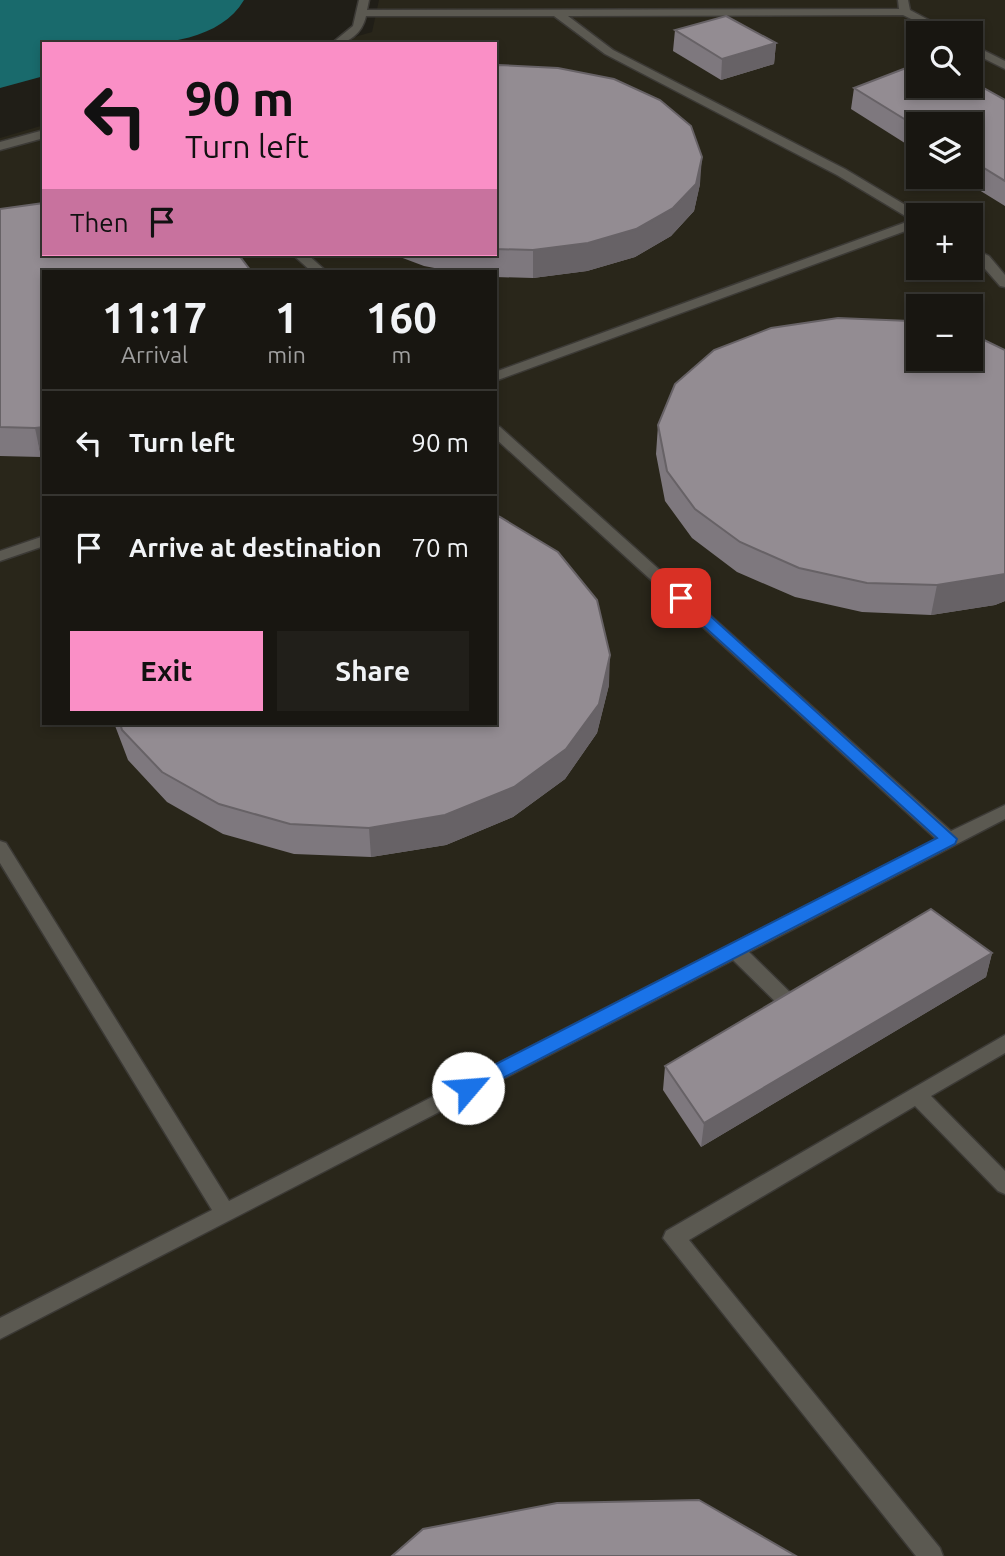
<!DOCTYPE html>
<html lang="en">
<head>
<meta charset="utf-8">
<style>
	:root { --surface:#181611; --page:#211f1a; --text:#f1f3f6; --muted:#9f9f9f; --line:#363531; --accent:#fa8fc6 }
	body { margin:0; font-family:Ubuntu,sans-serif; background:var(--page); color:var(--text); height:100vh; display:flex; flex-direction:column; font-size:26px; white-space:nowrap }
	* { box-sizing:border-box; margin:0 }
	p { font-size:23px; color:var(--muted) }
	.icon { flex:none; width:38px; height:38px; fill:none; stroke:currentColor; stroke-width:2; stroke-linecap:round; stroke-linejoin:round }
	.map { position:relative; flex:1; overflow:hidden }
	.side { position:absolute; left:42px; top:270px; width:455px; height:455px; display:flex; flex-direction:column; background:var(--surface); border-radius:0px; box-shadow:0 4px 10px #0003,0 0 0 2px var(--line) }
	.side>* { flex:none }
	.guide { position:absolute; left:42px; top:42px; width:455px; height:214px; border-radius:0px; box-shadow:0 4px 10px #0003,0 0 0 2px var(--line); background:#fa8fc6; color:#111; overflow:hidden }
	.buttons { position:absolute; left:906px; top:21px; display:grid; gap:14px }
	.buttons a { display:grid; place-items:center; width:77px; height:77px; border-radius:0px; background:var(--surface); box-shadow:0 4px 10px #0003,0 0 0 2px var(--line); font-size:35px }
	.pin { position:absolute; display:grid; place-items:center; width:60px; height:60px; color:#fff; margin:-30px; border-radius:14px; box-shadow:0 4px 10px #0006 }
	.me { position:absolute; width:77px; margin:-38px; rotate:63deg; stroke-linejoin:round; filter:drop-shadow(0 0 5px #0008) }
	.turn { display:flex; align-items:center; gap:24px; height:147px; padding:0 28px; font-size:32px }
	.turn .icon { width:91px; height:91px; stroke-width:2.5 }
	.turn b { display:block; font-size:49px; line-height:60px }
	.then { display:flex; align-items:center; height:66px; padding:0 28px; background:#0003; gap:14px; font-size:26px }
	.eta { display:flex; justify-content:space-evenly; align-items:center; height:119px; text-align:center }
	.eta b { font-size:42px; font-weight:700; line-height:49px }
	.primary-button { display:flex; gap:14px; margin-top:auto; padding:14px 28px }
	.primary-button a { flex:1; height:80px; border-radius:0px; background:var(--accent); color:#111; font-size:28px; font-weight:700; line-height:80px; text-align:center }
	.primary-button a+a { background:var(--page); color:var(--text) }
	ul { padding:0; list-style:none }
	li { display:flex; align-items:center; gap:21px; height:105px; padding:0 28px; border-top:2px solid var(--line) }
	li div { flex:1 }
	li b { display:block; font-size:26px }
	li em { font-style:normal }
	.map>svg:first-child { display:block }
	.built { fill:#29261a; fill-rule:evenodd }
	.water { fill:#196a6c }
	.lines { fill:none; stroke-linecap:round; stroke-linejoin:round }
	.minor-casing { stroke:#3c3a36; stroke-width:3 }
	.minor { fill:#5b5951; fill-rule:evenodd }
	.wall { fill:#7e787e }
	.shaded-wall { fill:#676266 }
	.building { fill:#938c92; stroke:#676266; stroke-width:2 }
	.route { fill:#1a73e8; stroke:#114b97; stroke-width:2 }
</style>
</head>
<body>
<div class="map">
<svg width="1005" height="1556" viewBox="0 0 1005 1556">
	<rect width="100%" height="100%" fill="#201e17"/>
	<path class="built" d="M379 0H1005V1556H0V138L44 125V254H495V44H330L372 32ZM919 33H971V86H919ZM919 124H971V177H919ZM919 215H971V268H919ZM44 271H495V723H44ZM919 306H971V359H919Z"/>
	<path class="water" d="M0 0H244C210 58 102 44 44 44V76L0 88Z"/>
	<g class="lines">
		<defs>
			<path id="minor" d="M359 0H369L367 10 899 9 898 0H908L910 10 953 33H940L903 15 568 16 613 50 845 169 922 215H919V226L495 381V372L912 220 837 175 605 54 554 16H366C362 34 348 44 331 44L353 26Z
				M971 44 1005 61V69L971 52Z
				M44 130V138L0 150V142Z
				M971 247 989 256 1005 275V287L1000 286 979 262 971 257Z
				M292 254H307L326 271H311Z
				M495 426 500 427 951 831 1005 805V819L749 952 805 1007 808 1012 805 1017 798 1020 791 1017 733 960 0 1339V1318L212 1210 0 863V841L6 843 229 1201 936 839 495 438Z
				M44 536V546L0 561V551Z
				M1005 1035V1053L931 1096 1005 1171V1194L998 1191 915 1106 689 1240 940 1548 943 1556H916L663 1238 666 1231Z"/>
		</defs>
		<use href="#minor" class="minor-casing"/>
		<use href="#minor" class="minor"/>
	</g>
	<path class="wall" d="M675 30 776 43 774 64 721 80 673 51Z
		M495 66 700 184 694 211 671 236 635 257 587 271 533 278 495 277V271H450L424 266 392 254H495Z
		M854 88 1005 100V206L958 177H971V124H919V152L851 109Z
		M0 209 41 457 0 456Z
		M1005 350V601L995 605 931 615 862 612 795 597 737 572 692 538 665 501 656 454 658 425Z
		M609 685 597 733 565 779 513 817 446 845 371 857 294 854 223 834 167 802 128 760 114 723H495Z
		M992 953 986 977 701 1147 663 1090 665 1066Z"/>
	<path class="shaded-wall" d="M776 43 774 64 721 80 722 59Z
		M702 157 700 184 694 211 671 236 635 257 587 271 533 278V250Z
		M44 427V457H41L35 428Z
		M1005 574V601L995 605 931 615 937 585Z
		M610 655 609 685 597 733 565 779 513 817 446 845 371 857 369 828Z
		M992 953 986 977 701 1147 704 1123Z"/>
	<path class="building" d="M726 16 776 43 722 59 675 30Z
		M919 63V86H971V81L1005 100V181L971 160V124H919V128L854 88Z
		M498 65 558 68 614 79 660 100 691 126 702 157 696 184 673 208 636 229 588 243 533 250 495 249V66Z
		M44 203V254H238L251 271H44V427L35 428 0 427V209Z
		M838 318 910 321 919 323V359H971V336L980 338 1005 350V574L937 585 867 583 799 568 740 542 695 509 667 471 658 425 675 384 714 350 771 328Z
		M495 515 500 517 558 552 597 600 610 655 599 704 566 749 514 787 445 815 369 828 290 824 219 804 162 772 122 730 120 723H495Z
		M931 909 992 953 704 1123 665 1066Z
		M699 1500 796 1556H392L423 1529 557 1503Z"/>
	<path class="route" d="M681 593 686 594 957 839 955 844 474 1093 468 1095 461 1093 459 1088 461 1082 937 838 676 601 674 598 676 594Z"/>
</svg>
<div class="buttons">
<a><svg class="icon" aria-label="search" viewBox="0 0 24 24"><circle cx="10" cy="10" r="6"/><path d="M15 15l6 6"/></svg></a>
<a><svg class="icon" aria-label="layers" viewBox="0 0 24 24"><path d="M12 4l9 5-9 5-9-5zM3 14l9 5 9-5"/></svg></a>
<a>+</a>
<a>−</a>
</div>
<div class="pin" style="left:681px;top:598px;background:#d93025"><svg class="icon" aria-label="arrive" viewBox="0 0 24 24"><path d="M6 21V4h12l-3 4 3 4H6"/></svg></div>
<svg class="me" style="left:468px;top:1088px" viewBox="-20 -20 40 40"><circle r="19" fill="#fff"/><path d="M0-13L10 11 0 6-10 11z" fill="#1a73e8"/></svg>
<div class="guide">
<div class="turn"><svg class="icon" aria-label="left" viewBox="0 0 24 24"><path d="M17 20v-9H6M10 6l-5 5 5 5"/></svg><div><b>90 m</b>Turn left</div></div>
<div class="then">Then<svg class="icon" aria-label="arrive" viewBox="0 0 24 24"><path d="M6 21V4h12l-3 4 3 4H6"/></svg></div>
</div>
<section class="side">
<div class="eta">
<div><b>11:17</b><p>Arrival</p></div>
<div><b>1</b><p>min</p></div>
<div><b>160</b><p>m</p></div>
</div>
<ul>
<li><svg class="icon" aria-label="left" viewBox="0 0 24 24"><path d="M17 20v-9H6M10 6l-5 5 5 5"/></svg><div><b>Turn left</b></div><em>90 m</em></li>
<li><svg class="icon" aria-label="arrive" viewBox="0 0 24 24"><path d="M6 21V4h12l-3 4 3 4H6"/></svg><div><b>Arrive at destination</b></div><em>70 m</em></li>
</ul>
<div class="primary-button"><a>Exit</a><a>Share</a></div>
</section>
</div>
</body>
</html>
